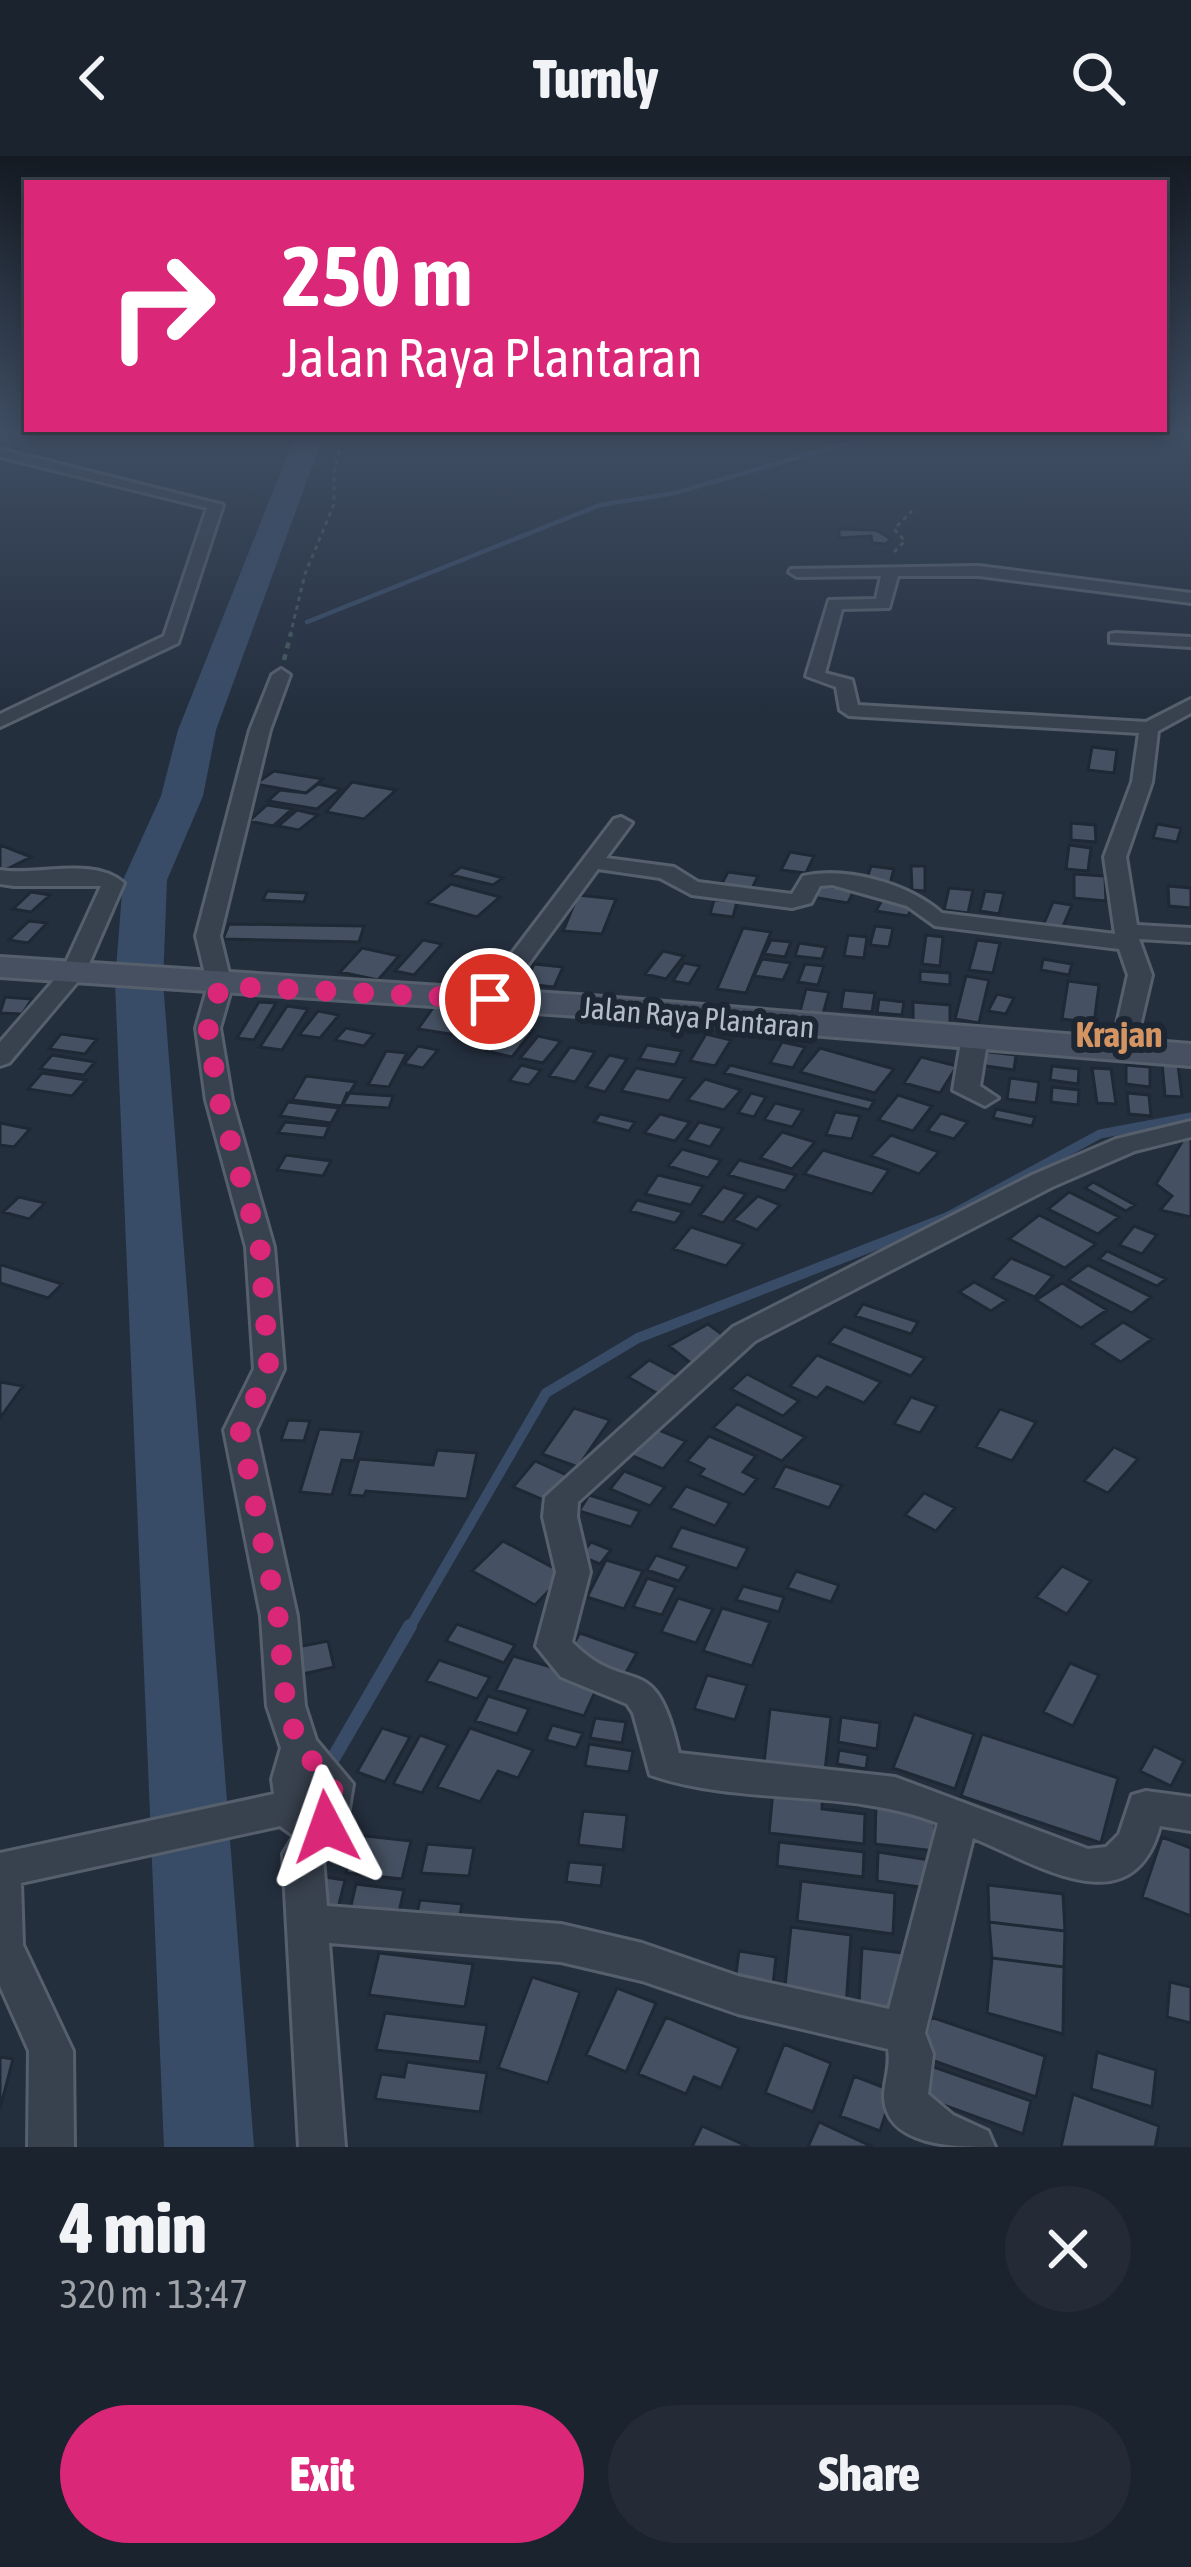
<!DOCTYPE html>
<html lang="en">
<head>
<meta charset="utf-8">
<style>
	:root { --surface:#1b232e; --page:#242b36; --text:#f1f3f6; --muted:#a0a4aa; --line:#39404a; --accent:#db2777 }
	body { margin:0; font-family:"Asap Condensed",sans-serif; background:var(--page); color:var(--text); height:100vh; display:flex; flex-direction:column; font-size:45px; white-space:nowrap }
	* { box-sizing:border-box; margin:0 }
	p { font-size:39px; color:var(--muted) }
	.icon { flex:none; width:66px; height:66px; fill:none; stroke:currentColor; stroke-width:2; stroke-linecap:round; stroke-linejoin:round }
	.map { position:relative; height:1991px; overflow:hidden }
	.drawer { display:flex; flex-direction:column; background:var(--surface); flex:1 }
	.drawer>* { flex:none }
	.banner { position:absolute; left:24px; top:24px; width:1143px; height:252px; border-radius:0px; box-shadow:0 6px 18px #0003,0 0 0 3px var(--line); background:#db2777; color:#fff; overflow:hidden }
	.pin { position:absolute; display:grid; place-items:center; width:102px; height:102px; color:#fff; margin:-51px; border:6px solid #fff; border-radius:50%; box-shadow:0 3px 12px #0007 }
	.me { position:absolute; width:132px; margin:-66px; rotate:356deg; stroke-linejoin:round; filter:drop-shadow(0 0 9px #0008) }
	.turn { display:flex; align-items:center; gap:42px; height:252px; padding:0 60px; font-size:54px }
	.turn .icon { width:156px; height:156px; stroke-width:2.5 }
	.turn b { display:block; font-size:84px; line-height:102px }
	.round { display:grid; place-items:center; flex:none; width:126px; height:126px; border-radius:63px; background:var(--page) }
	.headline { display:flex; align-items:center; justify-content:space-between; height:204px; padding:0 60px }
	h1 { font-size:72px; font-weight:800; line-height:90px }
	.cta { display:flex; gap:24px; margin-top:auto; padding:24px 60px }
	.cta a { flex:1; height:138px; border-radius:72px; background:var(--accent); color:#fff; font-size:48px; font-weight:800; line-height:138px; text-align:center }
	.cta a+a { background:var(--page); color:var(--text) }
	header { display:flex; justify-content:space-between; align-items:center; height:156px; padding:0 60px; background:var(--surface); font-size:54px; font-weight:800 }
	.map>svg:first-child { display:block }
	.lines { fill:none; stroke-linecap:round; stroke-linejoin:round }
	.stream-far3 { stroke:#394c67; stroke-width:4.5 }
	.stream-far2 { stroke:#394c67; stroke-width:9 }
	.stream-far1 { stroke:#394c67; stroke-width:10 }
	.stream { stroke:#394c67; stroke-width:14 }
	.river { fill:#394c67; fill-rule:evenodd }
	.building { fill:#455162; stroke:#1f2835; stroke-width:3 }
	.minor-casing { stroke:#565f6c; stroke-width:6 }
	.secondary-casing { stroke:#565f6c; stroke-width:6 }
	.path-far1 { stroke:#44595c; stroke-width:3; stroke-dasharray:4.5 4.5; stroke-linecap:butt }
	.path { stroke:#44595c; stroke-width:4.5; stroke-dasharray:6 6; stroke-linecap:butt }
	.minor { fill:#38414e; fill-rule:evenodd }
	.secondary { fill:#465061; fill-rule:evenodd }
	.route { stroke:#db2777; stroke-width:21; stroke-dasharray:0 37.8 }
	.labels { text-anchor:middle; dominant-baseline:central; stroke-width:12; stroke-linejoin:round; paint-order:stroke }
	.street-label { font-size:30px; fill:#b4bcc9; stroke:#1d2633 }
	.quarter-label { font-size:36px; font-weight:bold; fill:#d59563; stroke:#1d2633 }
</style>
</head>
<body>
<header><svg class="icon" aria-label="back" viewBox="0 0 24 24"><path d="M15 5l-7 7 7 7"/></svg>Turnly<svg class="icon" aria-label="search" viewBox="0 0 24 24"><circle cx="10" cy="10" r="6"/><path d="M15 15l6 6"/></svg></header>
<div class="map">
<svg width="1191" height="1991" viewBox="0 0 1191 1991">
	<rect width="100%" height="100%" fill="#242f3e"/>
	<g class="lines">
		<path class="stream-far3" d="M307 466 600 349 675 337 889 275"/>
		<path class="stream-far2" d="M945 1062 1100 978 1191 961"/>
		<path class="stream-far1" d="M409 1473 546 1237 638 1182 953 1059"/>
		<path class="stream" d="M327 1613 410 1470"/>
		<path class="river" d="M297 275H325L216 574 203 640 167 724 163 826 254 1991H164L115 826 123 724 161 640 178 574Z"/>
	</g>
	<path class="building" d="M839 373 876 374 891 383 886 388 872 387 871 380 839 382Z
		M1092 591 1117 594 1114 617 1088 614Z
		M274 615 323 623 306 637 255 628Z
		M352 626 396 634 364 663 326 656Z
		M318 628 341 633 317 653 268 645 280 634 306 637Z
		M267 649 292 653 273 670 249 665Z
		M297 654 318 659 299 674 278 670Z
		M1071 667 1095 669 1096 686 1071 684Z
		M1157 668 1181 672 1177 686 1153 682Z
		M0 689 31 701 5 714 0 713Z
		M1069 689 1091 692 1088 715 1066 713Z
		M790 696 814 700 806 717 781 714Z
		M871 710 894 713 890 728 866 725Z
		M911 710H925V735L912 734Z
		M461 711 503 722 493 729 451 719Z
		M728 716 758 720 750 737 719 733Z
		M1074 718 1105 720 1106 745 1074 742Z
		M451 728 500 741 477 761 427 747Z
		M819 729 854 734 848 747 812 741Z
		M1168 730 1191 732V752L1169 750Z
		M949 732 973 734 968 757 944 754Z
		M267 735 307 737 304 746 263 744Z
		M985 735 1004 737 999 758 980 755Z
		M31 736 50 739 31 756 13 753Z
		M578 739 616 743 602 778 563 775Z
		M714 744 737 746 733 761 710 758Z
		M882 744 913 749 908 760 876 755Z
		M1053 746 1072 749 1061 775 1042 772Z
		M29 765 47 767 28 787 9 784Z
		M229 768 364 770 359 786 223 783Z
		M875 770 893 772 889 791 870 789Z
		M743 772 771 776 746 837 717 833Z
		M848 779 867 781 864 802 844 800Z
		M926 779 943 781 940 810 922 808Z
		M423 784 442 788 414 819 395 815Z
		M771 784 791 786 785 801 764 798Z
		M977 784 1000 787 993 817 969 814Z
		M799 787 826 791 822 803 795 800Z
		M362 792 399 800 378 824 340 816Z
		M663 795 684 800 666 823 645 818Z
		M762 803 791 807 783 824 754 820Z
		M1043 803 1072 808 1069 819 1041 814Z
		M684 807 700 810 689 828 673 825Z
		M534 808 563 811 554 831 525 828Z
		M805 808 824 810 818 829 798 826Z
		M920 815 950 817V829L920 826Z
		M966 820 989 824 979 867 955 863Z
		M1068 825 1099 829 1094 867 1062 863Z
		M806 833 829 836 823 858 800 855Z
		M844 834 875 837 872 856 841 853Z
		M997 838 1014 842 1006 858 988 855Z
		M5 841 32 843 22 858 0 857Z
		M879 843 904 846 902 859 877 857Z
		M259 846 276 847 254 884 237 882Z
		M913 846 950 849V872L913 869Z
		M435 849 497 859 482 883 418 873Z
		M287 850 308 853 282 894 260 891Z
		M318 855 339 859 320 882 299 879Z
		M506 869 533 874 512 901 486 895Z
		M346 872 374 878 364 890 335 884Z
		M61 878 97 883 85 898 49 893Z
		M706 878 731 884 715 910 690 905Z
		M538 880 561 885 543 907 520 902Z
		M782 886 805 891 793 912 770 907Z
		M647 889 682 895 675 909 639 903Z
		M418 890 438 894 423 912 404 908Z
		M570 891 595 896 575 926 549 920Z
		M820 892 894 913 875 937 800 916Z
		M386 895 407 897 389 931 368 929Z
		M981 895 1016 899 1014 914 979 909Z
		M52 899 95 906 84 919 40 913Z
		M609 899 627 903 605 936 586 931Z
		M921 901 957 910 940 937 904 927Z
		M1162 907 1178 909 1182 941 1165 940Z
		M521 909 541 914 529 929 509 925Z
		M730 909 874 945 869 954 724 917Z
		M1126 909 1150 911V931L1126 928Z
		M1052 910 1079 913 1078 928 1050 924Z
		M636 912 685 922 669 945 621 935Z
		M1092 912 1111 913 1116 948 1097 947Z
		M42 917 86 924 72 940 28 933Z
		M306 920 356 926 342 950 292 944Z
		M1010 922 1039 926 1036 947 1007 943Z
		M705 923 741 934 724 954 687 944Z
		M1052 931 1079 934 1078 949 1051 946Z
		M347 937 393 940 389 952 342 949Z
		M751 937 766 941 754 961 738 957Z
		M1127 937 1149 939 1151 960 1129 958Z
		M898 939 932 950 913 975 878 964Z
		M288 946 339 952 331 967 280 960Z
		M775 947 803 954 792 971 764 964Z
		M996 953 1035 961 1032 970 993 962Z
		M835 956 860 960 852 983 826 979Z
		M941 957 968 966 954 983 927 975Z
		M600 958 635 966 629 975 594 966Z
		M660 958 690 966 675 985 644 977Z
		M285 966 329 970 324 982 278 977Z
		M699 966 723 972 710 991 686 984Z
		M0 967 30 973 14 991 0 989Z
		M782 976 815 986 792 1013 760 1002Z
		M1188 976 1191 977V1061L1160 1054 1172 1040 1156 1028Z
		M891 979 939 996 919 1018 871 1000Z
		M682 993 721 1004 708 1022 668 1010Z
		M823 994 889 1014 872 1038 804 1018Z
		M286 999 331 1005 323 1020 277 1014Z
		M739 1004 796 1019 785 1035 728 1019Z
		M658 1019 703 1030 691 1049 645 1038Z
		M1093 1026 1135 1049 1126 1055 1085 1032Z
		M723 1031 746 1038 723 1067 700 1059Z
		M1069 1036 1119 1061 1098 1078 1048 1053Z
		M758 1040 780 1049 757 1074 733 1064Z
		M19 1041 45 1047 29 1063 3 1056Z
		M637 1044 683 1056 675 1067 630 1055Z
		M1039 1059 1096 1088 1065 1112 1009 1083Z
		M1134 1070 1157 1079 1142 1098 1119 1089Z
		M691 1071 744 1088 726 1110 673 1093Z
		M1107 1095 1166 1123 1157 1130 1099 1103Z
		M1011 1102 1053 1120 1035 1141 992 1122Z
		M1088 1109 1151 1141 1132 1157 1068 1124Z
		M0 1110 2 1109 62 1128 48 1142 0 1127Z
		M974 1126 1007 1144 991 1155 959 1136Z
		M1062 1127 1107 1154 1081 1172 1036 1144Z
		M863 1148 918 1166 911 1178 855 1160Z
		M1123 1166 1152 1183 1121 1206 1092 1188Z
		M708 1168 731 1185 692 1208 669 1190Z
		M844 1170 925 1202 911 1220 829 1187Z
		M817 1199 881 1226 864 1247 827 1231 817 1242 790 1230Z
		M649 1204 683 1222 662 1240 628 1221Z
		M747 1218 799 1245 783 1260 731 1233Z
		M0 1226 23 1230 0 1262Z
		M911 1241 937 1250 920 1277 894 1268Z
		M737 1248 805 1281 782 1305 713 1272Z
		M574 1252 610 1264 578 1311 542 1298Z
		M1000 1253 1036 1266 1012 1305 976 1291Z
		M288 1264 310 1265 304 1285 281 1284Z
		M654 1272 686 1285 663 1313 630 1299Z
		M319 1273 362 1276 354 1305 342 1304 332 1339 300 1336Z
		M709 1280 756 1300 743 1316 757 1323 744 1339 699 1319 704 1313 687 1305Z
		M1114 1291 1138 1303 1108 1337 1084 1325Z
		M437 1294 477 1297 467 1343 366 1335 364 1340 349 1339 359 1303 433 1309Z
		M535 1305 571 1321 548 1346 513 1331Z
		M785 1310 842 1329 829 1352 773 1332Z
		M624 1315 665 1331 650 1350 610 1333Z
		M686 1330 730 1347 715 1370 670 1352Z
		M924 1337 955 1352 936 1375 905 1359Z
		M589 1339 640 1355 631 1371 579 1355Z
		M681 1371 748 1392 737 1413 670 1392Z
		M503 1385 565 1418 535 1449 472 1415Z
		M591 1386 611 1394 600 1408 580 1400Z
		M656 1399 688 1410 679 1425 647 1414Z
		M606 1404 643 1415 624 1453 587 1441Z
		M1062 1410 1091 1425 1067 1458 1036 1441Z
		M796 1415 839 1429 831 1446 787 1432Z
		M647 1422 676 1431 662 1459 633 1451Z
		M743 1430 784 1441 779 1456 736 1444Z
		M678 1442 713 1453 696 1487 661 1476Z
		M722 1452 770 1466 752 1510 703 1495Z
		M457 1468 515 1489 504 1507 446 1485Z
		M580 1477 637 1497 624 1520 566 1500Z
		M328 1485 334 1511 303 1518 297 1491Z
		M513 1500 600 1525 584 1560 496 1534Z
		M439 1504 490 1521 477 1543 426 1525Z
		M1070 1507 1099 1519 1073 1570 1043 1556Z
		M707 1519 747 1529 735 1564 694 1553Z
		M488 1540 529 1553 517 1578 475 1565Z
		M770 1553 831 1561 825 1615 764 1607Z
		M914 1558 974 1578 955 1633 893 1612Z
		M841 1561 880 1567 877 1593 838 1586Z
		M595 1562 626 1566 622 1587 590 1582Z
		M552 1569 583 1577 576 1592 546 1584Z
		M382 1572 410 1581 385 1626 357 1616Z
		M470 1572 533 1594 518 1622 498 1615 480 1646 437 1631Z
		M982 1578 1118 1622 1101 1687 961 1640Z
		M420 1579 448 1589 422 1637 393 1628Z
		M589 1588 633 1595 629 1616 585 1610Z
		M1154 1590 1184 1605 1171 1630 1140 1615Z
		M839 1594 868 1599 866 1613 837 1608Z
		M774 1624 823 1629 822 1653 865 1658 864 1688 769 1677Z
		M876 1645 935 1651V1695L875 1688Z
		M583 1655 627 1659 623 1694 578 1689Z
		M357 1679 411 1685 402 1723 346 1717Z
		M1162 1681 1191 1692V1760L1142 1741Z
		M779 1686 864 1696 863 1721 777 1710Z
		M427 1688 474 1692 469 1720 421 1717Z
		M878 1696 936 1705 934 1733 877 1725Z
		M569 1706 604 1709 601 1730 566 1726Z
		M318 1720 345 1724 338 1752 309 1749Z
		M801 1725 895 1737 893 1778 797 1765Z
		M356 1728 404 1734 398 1760 350 1754Z
		M988 1729 1063 1738 1065 1775 989 1766Z
		M420 1744 462 1748 458 1770 415 1766Z
		M989 1766 1065 1775 1064 1811 992 1802Z
		M791 1771 851 1779 846 1850 784 1840Z
		M862 1792 903 1797 901 1853 859 1847Z
		M739 1795 776 1801 772 1838 734 1833Z
		M379 1797 473 1808 465 1851 369 1839Z
		M992 1802 1064 1811 1063 1878 987 1857Z
		M532 1821 580 1836 548 1927 498 1912Z
		M1170 1826 1191 1831V1867L1167 1861Z
		M617 1832 656 1847 626 1916 586 1899Z
		M385 1857 487 1869 480 1906 376 1894Z
		M666 1861 739 1892 721 1932 694 1921 686 1938 638 1918Z
		M931 1861 1045 1900 1036 1941 920 1900Z
		M784 1888 831 1907 813 1956 765 1937Z
		M1097 1896 1156 1914 1152 1951 1091 1933Z
		M0 1901 13 1903 0 1953Z
		M407 1906 487 1917 480 1956 375 1943 381 1918 404 1921Z
		M925 1908 1031 1945 1023 1978 916 1939Z
		M854 1920 893 1935 880 1975 840 1960Z
		M1073 1938 1159 1970 1155 1991H1061Z
		M819 1966 873 1991H808Z
		M702 1970 749 1991H692Z"/>
	<g class="lines">
		<defs>
			<path id="minor" d="M0 293 223 349 178 487 0 571V558L164 480 207 352 0 301Z
				M979 410 1191 437V447L979 420H898L889 452 842 453 825 517 852 524 858 549 1146 566 1191 543V557L1158 575 1152 626 1126 701 1137 769 1191 772V786L1139 783 1152 819 1133 900H1115L1111 895 1128 819 1119 793 935 770 907 750 832 729 820 730 811 747 792 752 692 739 660 722 598 713 499 848H481L478 843 481 838 614 663 621 661 632 667 606 702 674 711 698 726 792 738 803 720C847 710 909 728 942 757L1115 778 1104 701 1132 626 1139 577 849 560 840 554 836 531 806 520 829 444 876 443 881 420 797 421 789 416 791 413Z
				M1116 477 1191 481V491L1110 486V478Z
				M281 513 290 519 270 574 220 780 232 830 220 872 232 944 274 1091 284 1213 256 1274 297 1460 305 1550 316 1584 353 1628 346 1671 323 1703 327 1750 561 1768 642 1787 738 1820 889 1853 938 1667C845 1631 743 1651 650 1619L633 1557 627 1548 561 1521 536 1490 556 1416 543 1361 545 1341 733 1171 1032 1019 1116 983 1191 965V981L1135 995 1052 1031 755 1185 578 1346 577 1361 590 1416 572 1486C629 1544 655 1488 679 1597L895 1621 1088 1693 1106 1691 1119 1678 1132 1639 1146 1635 1191 1641V1675L1160 1670C1133 1772 1037 1708 973 1682L925 1877 933 1898 928 1938 953 1959 988 1975 995 1991C956 1991 886 1991 884 1941 884 1925 891 1911 888 1893L738 1858 642 1825 561 1806 329 1787 345 1991H299L283 1698 294 1680 280 1670 21 1727 23 1789 73 1895 74 1991H28L29 1895 0 1830V1697L274 1638 272 1623 281 1592 267 1550 261 1460 224 1274 254 1213 246 1091 206 944 196 872 208 830 196 780 250 574 272 519Z
				M0 714C38 720 93 700 124 727L85 817 9 907 0 910V886L62 815 101 730H14L0 728Z
				M974 878 987 886 980 930 998 942 985 950 953 934 961 886Z"/>
			<path id="secondary" d="M0 801 579 839 1191 888V910L579 860 0 821Z"/>
		</defs>
		<use href="#minor" class="minor-casing"/>
		<use href="#secondary" class="secondary-casing"/>
		<path class="path-far1" d="M894 396 905 385 894 373 912 355
			M290 480 305 418 334 348V316L344 275"/>
		<path class="path" d="M284 504 291 477"/>
		<use href="#minor" class="minor"/>
		<use href="#secondary" class="secondary"/>
	</g>
	<linearGradient id="sky" x2="0" y2="1"><stop stop-color="#141a22"/><stop offset="0.5" stop-color="#3f4d63"/><stop offset="1" stop-color="#3f4d63" stop-opacity="0"/></linearGradient>
	<rect width="1191" height="553" fill="url(#sky)"/>
	<g class="lines">
		<path class="route" d="M326 1671 334 1628 300 1592 286 1550 278 1460 240 1274 269 1214 260 1091 219 944 208 872 220 830 490 843"/>
	</g>
	<g class="labels">
		<g class="street-label">
			<text transform="translate(698 861) rotate(5)">Jalan Raya Plantaran</text>
		</g>
		<g class="quarter-label">
			<text x="1119" y="878">Krajan</text>
		</g>
	</g>
</svg>
<div class="pin" style="left:490px;top:843px;background:#d93025"><svg class="icon" aria-label="arrive" viewBox="0 0 24 24"><path d="M6 21V4h12l-3 4 3 4H6"/></svg></div>
<svg class="me" style="left:326px;top:1671px" viewBox="-20 -20 40 40"><path d="M0-17L14 15 0 8-14 15z" fill="#db2777" stroke="#fff" stroke-width="4"/></svg>
<div class="banner">
<div class="turn"><svg class="icon" aria-label="right" viewBox="0 0 24 24"><path d="M7 20v-9h11M14 6l5 5-5 5"/></svg><div><b>250 m</b>Jalan Raya Plantaran</div></div>
</div>
</div>
<section class="drawer">
<div class="headline"><div><h1>4 min</h1><p>320 m · 13:47</p></div><a class="round"><svg class="icon" aria-label="close" viewBox="0 0 24 24"><path d="M6 6l12 12M18 6L6 18"/></svg></a></div>
<div class="cta"><a>Exit</a><a>Share</a></div>
</section>
</body>
</html>
